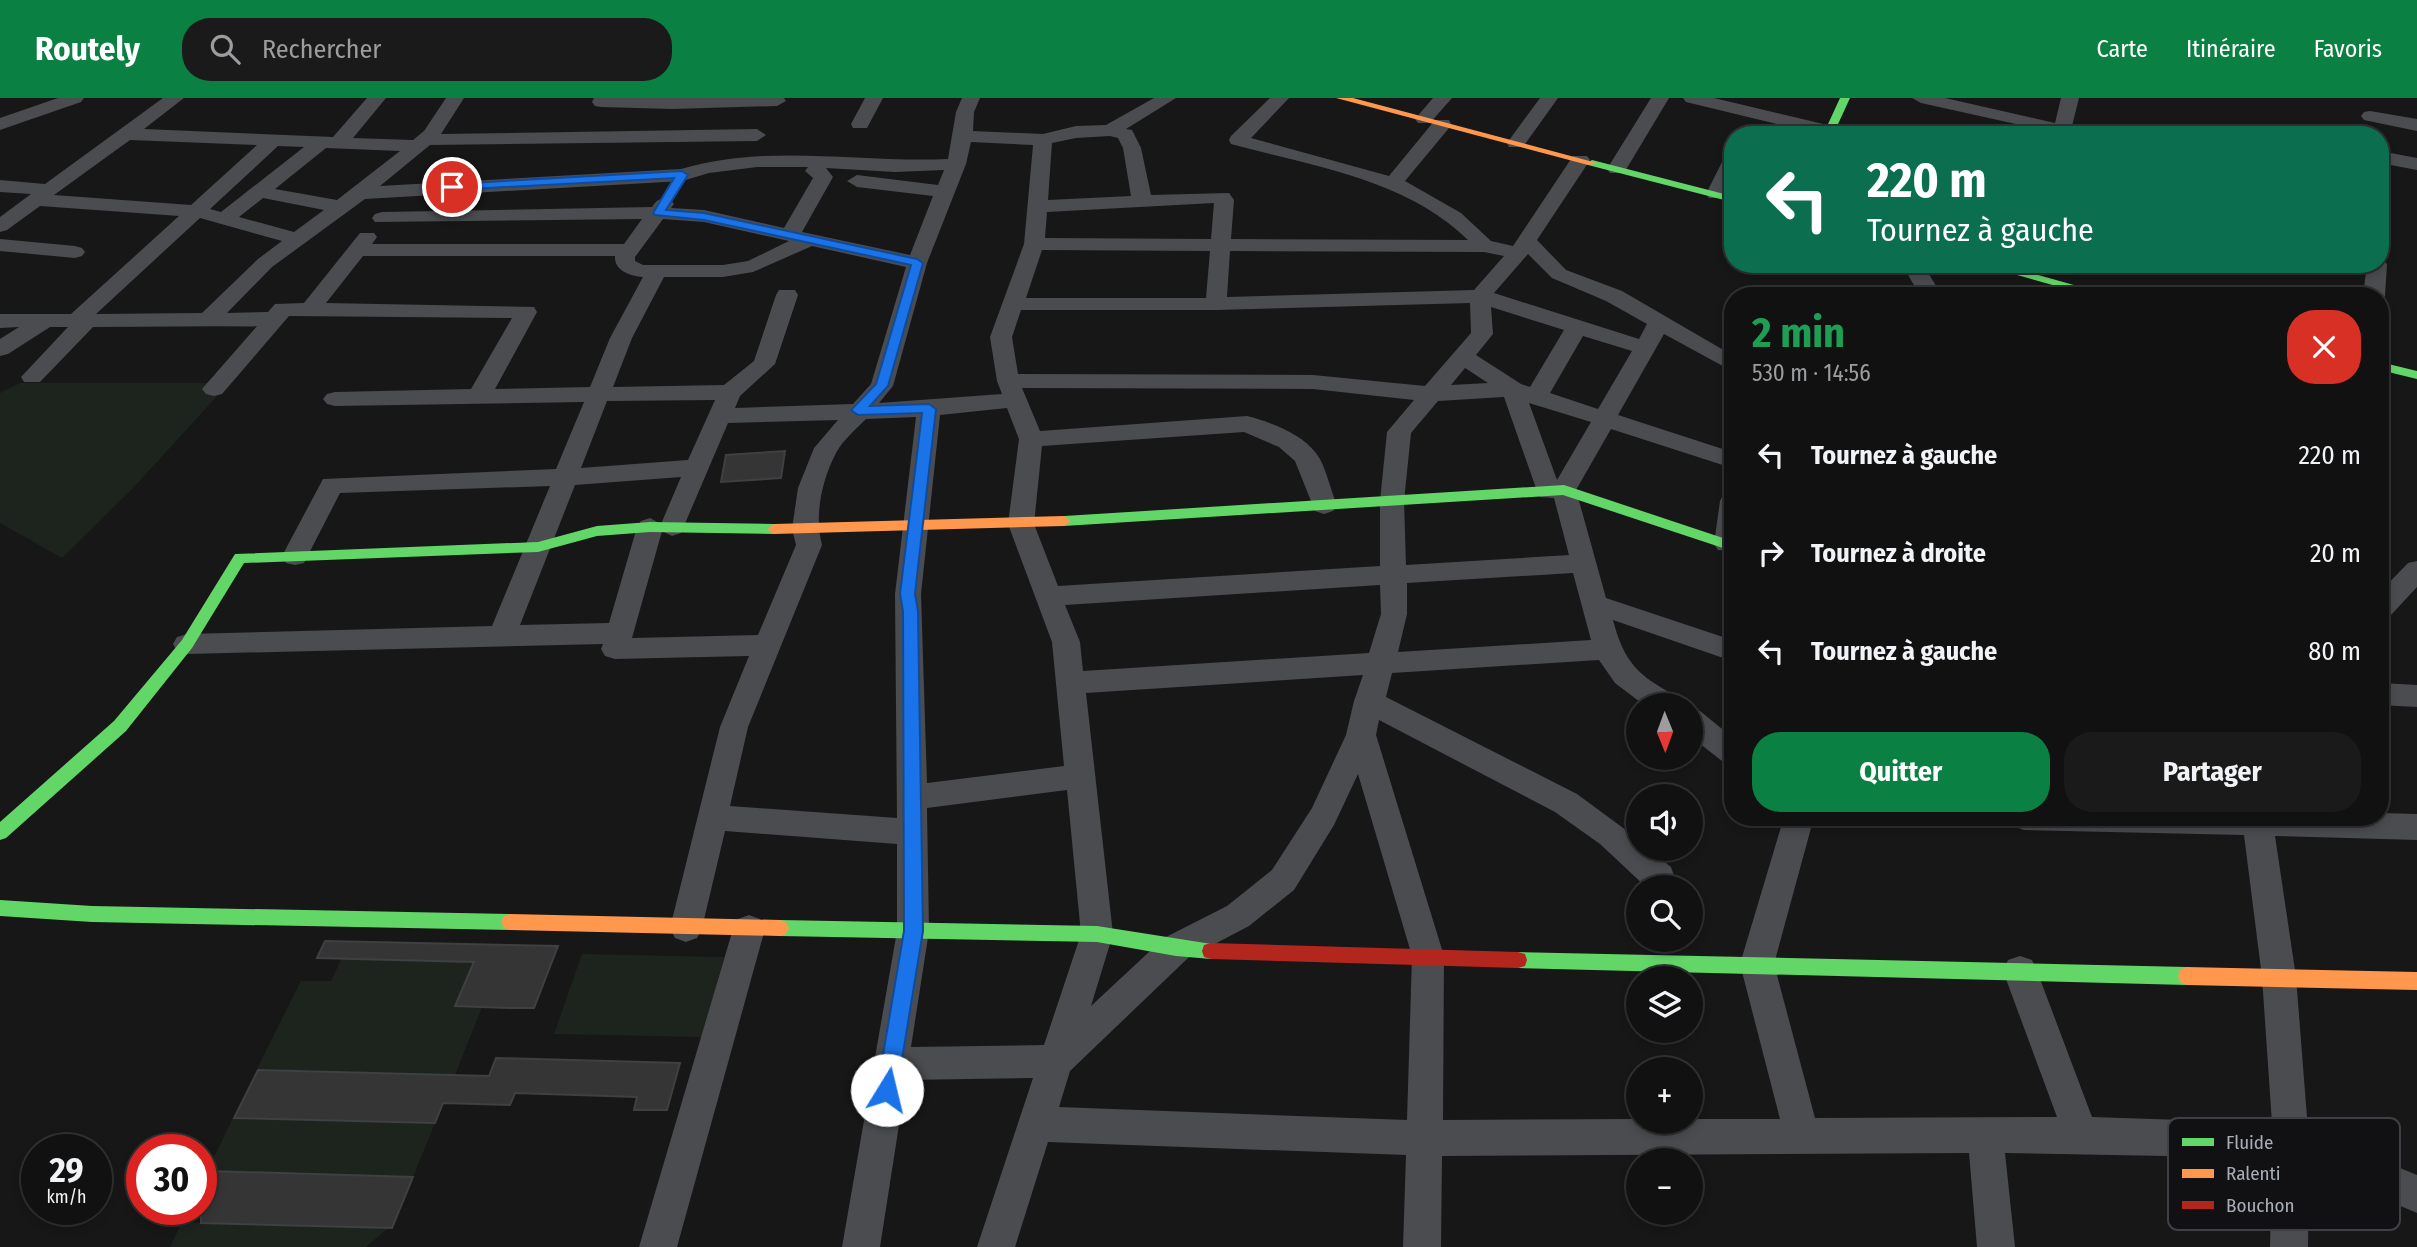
<!DOCTYPE html>
<html lang="fr">
<head>
<meta charset="utf-8">
<style>
	:root { --surface:#111; --page:#1a1a1a; --text:#f1f3f6; --muted:#9c9d9f; --line:#303131; --accent:#0b8043 }
	body { margin:0; font-family:"Fira Sans Condensed",sans-serif; background:var(--page); color:var(--text); height:100vh; display:flex; flex-direction:column; font-size:26px; white-space:nowrap }
	* { box-sizing:border-box; margin:0 }
	p { font-size:23px; color:var(--muted) }
	.icon { flex:none; width:38px; height:38px; fill:none; stroke:currentColor; stroke-width:2; stroke-linecap:round; stroke-linejoin:round }
	.map { position:relative; flex:1; overflow:hidden }
	.drawer { position:absolute; left:1724px; top:189px; width:665px; height:539px; display:flex; flex-direction:column; background:var(--surface); border-radius:28px; box-shadow:0 4px 10px #0003,0 0 0 2px var(--line) }
	.drawer>* { flex:none }
	.top-card { position:absolute; left:1724px; top:28px; width:665px; height:147px; border-radius:28px; box-shadow:0 4px 10px #0003,0 0 0 2px var(--line); background:#0b6e4f; color:#fff; overflow:hidden }
	.needle { width:46px; rotate:179deg }
	.tools { position:absolute; left:1626px; top:595px; display:grid; gap:14px }
	.tools a { display:grid; place-items:center; width:77px; height:77px; border-radius:50%; background:var(--surface); box-shadow:0 4px 10px #0003,0 0 0 2px var(--line); font-size:35px }
	.speed { position:absolute; left:21px; top:1036px; display:flex; gap:14px; font-size:35px; font-weight:700; text-align:center }
	.speed>* { display:grid; place-content:center; width:91px; height:91px; border-radius:50%; background:var(--surface); box-shadow:0 4px 10px #0003,0 0 0 2px var(--line); line-height:1 }
	.speed small { font-size:18px; font-weight:400 }
	.speed .limit { border:10px solid #d22; background:#fff; color:#111 }
	.pin { position:absolute; display:grid; place-items:center; width:60px; height:60px; color:#fff; margin:-30px; border:4px solid #fff; border-radius:50%; box-shadow:0 2px 7px #0007 }
	.me { position:absolute; width:77px; margin:-38px; rotate:9deg; stroke-linejoin:round; filter:drop-shadow(0 0 5px #0008) }
	.turn { display:flex; align-items:center; gap:24px; height:147px; padding:0 28px; font-size:32px }
	.turn .icon { width:91px; height:91px; stroke-width:2.5 }
	.turn b { display:block; font-size:49px; line-height:60px }
	.round { display:grid; place-items:center; flex:none; width:74px; height:74px; border-radius:28px; background:var(--page) }
	.head { display:flex; align-items:center; justify-content:space-between; height:119px; padding:0 28px }
	h1 { font-size:42px; font-weight:700; line-height:52px; color:#1e9e55 }
	.cta { display:flex; gap:14px; margin-top:auto; padding:14px 28px }
	.cta a { flex:1; height:80px; border-radius:28px; background:var(--accent); color:#fff; font-size:28px; font-weight:700; line-height:80px; text-align:center }
	.cta a+a { background:var(--page); color:var(--text) }
	ul { padding:0; list-style:none }
	li { display:flex; align-items:center; gap:21px; height:98px; padding:0 28px }
	li div { flex:1 }
	li b { display:block; font-size:26px }
	li em { font-style:normal }
	header { display:flex; align-items:center; gap:42px; box-sizing:border-box; height:98px; padding:0 35px; background:var(--accent); color:#fff }
	header strong { font-size:33px }
	nav { display:flex; gap:38px; margin-inline-start:auto; font-size:24px }
	.search { width:490px; height:63px; background:var(--page); display:flex; align-items:center; gap:18px; box-sizing:border-box; padding:0 24px; border-radius:28px; color:var(--muted); font-size:26px }
	.map>svg:first-child { display:block }
	.green { fill:#1d241e }
	.building { fill:#353536; stroke:#3f4043; stroke-width:2 }
	.lines { fill:none; stroke-linecap:round; stroke-linejoin:round }
	.street { fill:#4b4c50; fill-rule:evenodd }
	.fast { fill:#63d668; fill-rule:evenodd }
	.slow { fill:#ff974d; fill-rule:evenodd }
	.jam { fill:#b3261e; fill-rule:evenodd }
	.route { fill:#1a73e8; stroke:#114b97; stroke-width:2 }
	.key { fill:#111113; stroke:#3e4045; stroke-width:2 }
	.key-label { font-size:19px; fill:#a8adb8 }
</style>
</head>
<body>
<header>
<strong>Routely</strong>
<div class="search"><svg class="icon" aria-label="search" viewBox="0 0 24 24"><circle cx="10" cy="10" r="6"/><path d="M15 15l6 6"/></svg>Rechercher</div>
<nav><a>Carte</a><a>Itinéraire</a><a>Favoris</a></nav>
</header>
<div class="map">
<svg width="2417" height="1149" viewBox="0 0 2417 1149">
	<rect width="100%" height="100%" fill="#171717"/>
	<path class="green" d="M20 285H213L219 296 134 389 62 460 0 425V295Z
		M582 856 724 859 702 939 554 936Z
		M342 860 474 864 455 908 482 909 455 977 257 971 301 883H331Z
		M233 1020H234L435 1025 413 1079 207 1073Z
		M182 1124 388 1130 366 1149H170Z"/>
	<path class="building" d="M785 353 781 380 721 384 726 357Z
		M325 843 558 848 534 910H508L455 908 474 864 317 860Z
		M496 960 680 965 667 1012H634L637 999 515 995 510 1007 443 1005 435 1025 234 1020 258 972 489 978Z
		M208 1073 413 1079 392 1130 201 1125V1087Z"/>
	<g class="lines">
		<path class="street" d="M58 0H84L81 4 0 32V20Z
			M163 0H184L144 31 333 39 367 0H386L353 40 413 42 424 33 446 0H464L441 36 757 31 766 37 757 43 430 47 380 88 681 71C768 45 858 65 948 61L956 14 962 0H980L974 14 973 33 1043 36 1076 28 1106 27 1154 0H1176L1126 31 1132 32 1141 50 1151 97 1229 95 1234 102 1231 141 1468 142C1406 81 1312 68 1231 46L1229 42 1231 38 1270 0H1289L1251 40 1389 78 1435 22H1449L1451 26 1449 30 1405 83 1461 115 1491 143 1513 148 1573 58H1587L1590 62 1537 142 1566 172 1622 193 1732 257V273L1664 236 1618 317 1732 354V370L1611 331 1576 392 1606 500 1732 542V563L1613 522C1620 548 1628 567 1651 583 1662 591 1675 595 1681 607H1644L1615 585 1599 562 1392 575 1386 599 1577 696 1638 741V751H1649L1671 769 1678 789H1646L1600 746 1555 714 1379 622 1376 637 1444 858 1443 1022 1638 1021V1024H1690V1021H1780L1740 866 1784 719H1814L1774 866 1815 1020 2057 1019 2003 873 2008 862 2020 858 2032 862 2037 873 2092 1019 2272 1025 2262 879 2244 737 2024 732 2013 728 2009 719H2380V715L2417 716V742L2275 738 2296 879 2308 1032 2417 1077V1115L2309 1069 2308 1149H2270L2272 1060 2005 1055 2015 1149H1977L1969 1055 1442 1058 1441 1149H1403L1406 1057 1048 1044 1015 1149H977L1033 980 906 982 880 1149H842L897 833V746L725 733 702 830 697 840 686 844 675 840 670 830 720 629 749 558 615 561 605 558 601 551 603 546 187 556 177 553 173 546 177 539 187 536 492 528 550 388 340 395 304 465 295 467 286 465 282 458 323 381 556 371 584 304 335 308 327 306 323 301 327 296 335 294 471 291 512 220 289 218 222 296 214 298 206 296 202 291 257 228 93 229 40 284H24L21 279 68 229H50L8 256 0 258V241L19 229 0 230V216H71L179 118 40 108 7 132 0 134V119L31 96 0 94V82L45 86ZM1110 38 1118 40 1123 50 1131 98 1048 102 1052 45 1076 40ZM130 42 257 47 191 107 54 97ZM971 44 1033 47 1024 146 990 239 997 283 1002 296 879 305 893 288 927 165 966 66ZM278 48 304 49 221 114 210 111ZM326 50 400 53 337 102 275 91ZM757 69H808L805 73 813 80 784 130 704 112 671 110 674 106 671 102C661 99 657 101 652 109L382 114 375 116 372 120 375 124 642 121 624 146H372L377 139 374 135H360L304 205 275 206 268 214 227 215 272 169 365 101 682 83 709 75ZM826 70 895 74 944 72 938 87 857 77 847 83 857 89 933 98 910 157 802 134 833 79ZM263 100 324 112 294 134 239 119ZM1214 105 1211 141 1045 140 1047 114ZM200 120 282 143 258 161 202 215 96 216ZM663 121 704 124 789 143 748 163 723 167H643L635 163V159ZM812 148 906 169 871 286 853 306 735 310 740 298 775 266 798 197 795 192H779L776 197 754 263 724 287 613 289 632 240 664 179H723L753 174ZM1042 152 1210 153 1206 200H1026ZM1230 153 1484 154 1504 158 1474 192 1227 199ZM1528 156 1552 180 1606 203 1647 226 1639 241 1494 195ZM363 158H615C614 173 630 178 643 179L610 240 590 289 495 291 537 214 534 209 326 205ZM1470 205 1471 235 1425 288 1313 277 1018 276 1012 239 1021 212H1216ZM1491 209 1564 232 1530 289 1521 286 1476 257 1493 236ZM1583 238 1632 253 1598 311 1550 295ZM1465 270 1488 285 1451 287ZM1022 290 1313 291 1414 302 1387 334 1380 403V468L1058 488 1034 426 1042 348 1244 334 1279 349 1295 363 1315 413 1324 416 1333 413 1337 407C1330 391 1326 368 1316 355 1301 335 1270 324 1247 318L1040 333ZM1504 299 1537 393 1540 399 1554 400 1569 457 1406 467 1404 403 1411 335 1438 303ZM715 302 688 362 581 370 607 303ZM1529 305 1591 324 1557 382ZM1007 310 1019 341 1008 426 1052 544 1064 668 927 685 921 496 940 317ZM916 319 895 496 897 720 730 708 748 629 822 447C814 417 822 382 836 355 843 342 856 331 866 321ZM838 322 814 350 798 390 792 431 796 447 758 537 632 540 662 433 672 438 681 435 728 325ZM681 379 661 426 650 420 641 423 637 429 609 525 520 527 575 387ZM1573 475 1591 542 1398 554 1407 516V485ZM1380 487 1381 516 1369 555 1083 573 1080 544 1065 507ZM1363 577 1354 603 1346 637 1312 710 1272 772 1227 808 1164 840 1091 908 1113 836 1086 595ZM1358 676 1412 858 1407 1022 1059 1009 1070 973 1188 860 1249 828 1294 792 1334 727ZM1067 692 1081 836 1044 947 911 949 929 833 927 710Z
			M594 0H784L786 3 777 8 672 11 601 9 595 8 592 4Z
			M865 0H883L867 30H853L851 26Z
			M1433 0H1452L1430 25H1418L1415 21Z
			M1540 0H1558L1523 49H1509L1507 45Z
			M1651 0H1669L1624 75H1610L1607 71Z
			M1683 0H1714L1836 29 1838 33 1836 37H1822L1686 4Z
			M1912 0H1945L2055 25 2061 0H2079L2071 32 2065 37 1921 5Z
			M2370 13 2417 21V33L2364 22 2361 18 2364 14Z
			M2380 53 2417 60V72L2380 65Z
			M1732 58C1733 74 1732 86 1723 100H1709L1706 96 1722 64Z
			M0 141 75 148 82 150 85 154 82 158 75 160 0 153Z
			M2380 160 2387 166 2385 198 2380 203V198H2363L2367 166H2380Z
			M1902 166H1923L1942 198H1920Z
			M1732 394V453L1718 452 1714 446 1720 403 1723 397Z
			M2417 463V489L2390 518 2380 521V494L2408 465Z
			M2380 585 2417 587V609L2380 607Z
			M1690 610 1700 613 1732 639V667L1722 663 1690 638Z
			M749 817 760 821 765 831 677 1149H639L733 831 738 821Z"/>
		<path class="fast" d="M1840 0H1850L1833 37H1823Z
			M1592 62 1732 98V104L1588 67 1587 65Z
			M1978 166H1999L2113 198H2092Z
			M2380 264 2417 273V281L2380 272Z
			M1564 387 1732 443V453L1563 397 1064 428 1057 423 1064 418Z
			M650 424 774 426 781 431 774 436 650 434 597 438 538 454 244 465 192 550 126 633 6 740 0 742V724L114 623 182 542 235 456 538 444 597 428Z
			M0 802 92 808 510 816 516 818 519 824 516 830 510 832 92 824 0 818Z
			M780 822 1097 828 1218 847 1220 853 1218 859 1211 861 1176 858 1097 844 780 838 774 836 771 830 774 824Z
			M1518 854 2187 869 2194 872 2196 878 2194 884 2187 887 1518 870 1511 868 1509 862 1511 856Z"/>
		<path class="slow" d="M1336 0H1353L1597 65 1588 67Z
			M1064 418 1071 423 1064 428 774 436 767 431 774 426Z
			M510 816 780 822 786 824 789 830 786 836 780 838 510 832 504 830 501 824 504 818Z
			M2187 869 2417 874V892L2187 887 2180 884 2178 878 2180 872Z"/>
		<path class="jam" d="M1211 845 1518 854 1525 856 1527 862 1525 868 1518 870 1211 861 1204 859 1202 853 1204 847Z"/>
	</g>
	<path class="route" d="M682 73 688 77 666 112 704 115 917 161 923 165 888 288 870 308 929 306 936 311 915 496 918 513 923 833 897 992 894 999 887 1002 880 999 877 992 904 833 903 513 900 496 922 315 858 317 851 312 876 286 911 167 704 122 655 117 653 115 674 80 452 92 447 89 452 86Z"/>
	<rect x="2168" y="1020" width="232" height="112" rx="10" class="key"/>
	<rect x="2182" y="1040" width="32" height="8" fill="#63d668"/>
	<rect x="2182" y="1071" width="32" height="9" fill="#ff974d"/>
	<rect x="2182" y="1103" width="32" height="8" fill="#b3261e"/>
	<g class="key-label">
		<text x="2226" y="1051">Fluide</text>
		<text x="2226" y="1082">Ralenti</text>
		<text x="2226" y="1114">Bouchon</text>
	</g>
</svg>
<div class="tools">
<a><svg class="needle" viewBox="-14 -14 28 28"><path d="M0-13l5 13h-10z" fill="#e53935"/><path d="M0 13l5-13h-10z" fill="#9c9d9f"/></svg></a>
<a><svg class="icon" aria-label="sound" viewBox="0 0 24 24"><path d="M4 9h4l5-4v14l-5-4H4zM17 9q2 3 0 6"/></svg></a>
<a><svg class="icon" aria-label="search" viewBox="0 0 24 24"><circle cx="10" cy="10" r="6"/><path d="M15 15l6 6"/></svg></a>
<a><svg class="icon" aria-label="layers" viewBox="0 0 24 24"><path d="M12 4l9 5-9 5-9-5zM3 14l9 5 9-5"/></svg></a>
<a>+</a>
<a>−</a>
</div>
<div class="speed"><div>29<small>km/h</small></div><div class="limit">30</div></div>
<div class="pin" style="left:452px;top:89px;background:#d93025"><svg class="icon" aria-label="arrive" viewBox="0 0 24 24"><path d="M6 21V4h12l-3 4 3 4H6"/></svg></div>
<svg class="me" style="left:887px;top:992px" viewBox="-20 -20 40 40"><circle r="19" fill="#fff"/><path d="M0-13L10 11 0 6-10 11z" fill="#1a73e8"/></svg>
<div class="top-card">
<div class="turn"><svg class="icon" aria-label="left" viewBox="0 0 24 24"><path d="M17 20v-9H6M10 6l-5 5 5 5"/></svg><div><b>220 m</b>Tournez à gauche</div></div>
</div>
<section class="drawer">
<div class="head"><div><h1>2 min</h1><p>530 m · 14:56</p></div><a class="round" style="background:#d93025;color:#fff"><svg class="icon" aria-label="close" viewBox="0 0 24 24"><path d="M6 6l12 12M18 6L6 18"/></svg></a></div>
<ul>
<li><svg class="icon" aria-label="left" viewBox="0 0 24 24"><path d="M17 20v-9H6M10 6l-5 5 5 5"/></svg><div><b>Tournez à gauche</b></div><em>220 m</em></li>
<li><svg class="icon" aria-label="right" viewBox="0 0 24 24"><path d="M7 20v-9h11M14 6l5 5-5 5"/></svg><div><b>Tournez à droite</b></div><em>20 m</em></li>
<li><svg class="icon" aria-label="left" viewBox="0 0 24 24"><path d="M17 20v-9H6M10 6l-5 5 5 5"/></svg><div><b>Tournez à gauche</b></div><em>80 m</em></li>
</ul>
<div class="cta"><a>Quitter</a><a>Partager</a></div>
</section>
</div>
</body>
</html>
